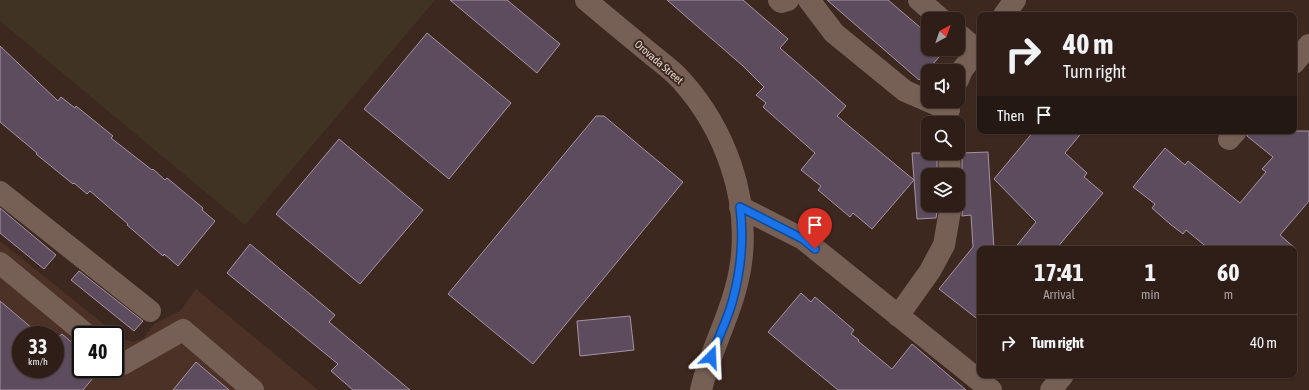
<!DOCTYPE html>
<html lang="en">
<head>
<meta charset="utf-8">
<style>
	:root { --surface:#2e1e17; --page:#3a2b24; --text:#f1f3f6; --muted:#a7a2a1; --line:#493c36 }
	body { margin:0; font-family:"Asap Condensed",sans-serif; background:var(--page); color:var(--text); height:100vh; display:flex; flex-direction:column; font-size:15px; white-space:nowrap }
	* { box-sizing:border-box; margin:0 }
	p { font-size:13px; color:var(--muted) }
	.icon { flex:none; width:22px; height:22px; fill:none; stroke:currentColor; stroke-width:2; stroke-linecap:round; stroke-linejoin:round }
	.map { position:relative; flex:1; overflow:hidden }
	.side { position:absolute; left:977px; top:246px; width:320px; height:132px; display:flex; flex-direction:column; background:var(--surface); border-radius:8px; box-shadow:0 1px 3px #0004,0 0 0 1px var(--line) }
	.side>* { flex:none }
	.banner { position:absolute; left:977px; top:12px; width:320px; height:122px; border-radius:8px; box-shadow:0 1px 3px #0004,0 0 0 1px var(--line); background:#2e1e17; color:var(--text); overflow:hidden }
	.needle { width:26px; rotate:40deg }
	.tools { position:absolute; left:921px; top:12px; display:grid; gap:8px }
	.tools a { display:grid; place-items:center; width:44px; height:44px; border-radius:8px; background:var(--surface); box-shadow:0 1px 3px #0004,0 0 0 1px var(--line); font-size:20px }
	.speed { position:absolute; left:12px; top:326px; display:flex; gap:8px; font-size:20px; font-weight:700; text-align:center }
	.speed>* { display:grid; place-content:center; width:52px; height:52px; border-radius:50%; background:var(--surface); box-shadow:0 1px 3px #0004,0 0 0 1px var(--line); line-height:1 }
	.speed small { font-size:10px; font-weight:400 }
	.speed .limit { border:2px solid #111; border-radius:6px; background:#fff; color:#111 }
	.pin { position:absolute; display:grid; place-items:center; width:34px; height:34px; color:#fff; margin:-41px -17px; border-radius:50% 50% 50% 0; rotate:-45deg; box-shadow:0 0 4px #0007 }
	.pin .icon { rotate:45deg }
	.me { position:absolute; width:44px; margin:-22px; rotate:21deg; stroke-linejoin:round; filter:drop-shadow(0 0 3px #0008) }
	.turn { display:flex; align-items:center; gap:14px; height:84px; padding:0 20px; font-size:18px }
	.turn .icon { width:52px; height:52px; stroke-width:2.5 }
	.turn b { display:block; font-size:28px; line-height:34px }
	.then { display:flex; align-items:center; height:38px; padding:0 20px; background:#0003; gap:8px; font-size:15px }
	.eta { display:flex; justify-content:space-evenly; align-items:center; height:68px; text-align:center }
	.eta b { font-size:24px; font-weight:700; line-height:28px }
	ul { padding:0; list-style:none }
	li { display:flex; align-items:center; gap:12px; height:56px; padding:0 20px; border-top:1px solid var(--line) }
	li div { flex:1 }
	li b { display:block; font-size:15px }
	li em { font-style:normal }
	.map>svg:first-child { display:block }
	.built { fill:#4c3226; fill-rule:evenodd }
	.education { fill:#403324 }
	.building { fill:#5d4c5d; stroke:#a693a6 }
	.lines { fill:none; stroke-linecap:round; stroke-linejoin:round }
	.minor { stroke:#765f54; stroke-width:22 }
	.route-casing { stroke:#114b97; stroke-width:10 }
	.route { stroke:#1a73e8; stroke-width:7 }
	.labels { text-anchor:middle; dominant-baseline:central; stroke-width:4; stroke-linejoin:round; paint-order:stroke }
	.street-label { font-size:11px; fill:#e3d5cf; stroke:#3d281f }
</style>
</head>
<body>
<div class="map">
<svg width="1309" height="390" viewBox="0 0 1309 390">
	<rect width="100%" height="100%" fill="#3d281f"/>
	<path class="built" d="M0 241 122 339 133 342 143 339 154 324 180 311 196 289 318 390H0ZM21 335H55V369H21ZM81 335H115V369H81Z"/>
	<path class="education" d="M0 0H435L245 225 0 21Z"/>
	<path class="building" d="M450 0H507L560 44 537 73Z
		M667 0H743L788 39 780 48 846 106 837 116 914 180 872 229 853 213 850 217 818 190 821 186 801 170 815 153 763 107 766 103 756 95 764 87 743 66Z
		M827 0H888L928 34V49H946L919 80Z
		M427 33 511 103 449 179 364 109Z
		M0 46 58 101 61 97 75 108 76 106 113 136 111 138 152 170 153 169 165 180 167 178 203 208 202 210 215 221 178 266 164 254 163 256 127 225 128 224 90 191 87 194 74 183 73 184 36 154 37 153 0 122Z
		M596 116H604L683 182 533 364 448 294Z
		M1034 131H1083L1065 153 1087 173 1084 177 1103 193 1056 249H1014L1036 222 994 179Z
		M1248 131H1309V201L1280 235 1296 249H1209L1186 230 1183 234 1170 224 1152 208 1155 204 1133 187 1165 148 1185 165 1188 161 1240 203 1266 172 1262 169 1273 157 1247 136Z
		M339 139 423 210 360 284 276 214Z
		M988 152 994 249H980V321L939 289 973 247 971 215 962 216 963 201 958 195V184L961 180 962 174V153Z
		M912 153H932V155L937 154V175H928V205H938L936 218 917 219Z
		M0 208 56 255 44 269 0 233Z
		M250 244 335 315 329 322 410 390H353L331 371 338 364 227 273Z
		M79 271 143 321 134 331 71 280Z
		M801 293 811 302 815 297 840 318 854 330 851 334 859 340 858 341 892 369 912 344 966 390H838L768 332Z
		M0 301 40 335H21V369H55V340L62 334 76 346 71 360 93 378 83 390H0Z
		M630 316 634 350 580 356 577 321Z
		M196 362 229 390H173Z"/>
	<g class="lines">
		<path class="minor" d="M586 0C607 18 629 36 651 54 661 62 672 70 681 80 725 129 750 197 741 263 735 308 711 347 701 390
			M779 0 781 2 788 0
			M809 0 834 33 905 91 949 110
			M919 0 941 19
			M1004 15 1015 0
			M958 34 977 50
			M1294 63 1309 45
			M958 80 962 70 980 47
			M1229 139 1236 131
			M949 153 950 175
			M0 192 150 311
			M740 207 803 239 991 390
			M0 263 87 335
			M898 316 930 271 944 245 951 205
			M115 358 123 364 183 330 253 390
			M1051 390 1063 375"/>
	</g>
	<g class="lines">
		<defs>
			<path id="route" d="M711 357C718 338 728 319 733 299 741 269 744 238 740 207L803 239 815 249"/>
		</defs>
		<use href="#route" class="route-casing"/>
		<use href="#route" class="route"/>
	</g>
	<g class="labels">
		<g class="street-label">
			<text transform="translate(659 62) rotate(41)">Orovada Street</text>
		</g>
	</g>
</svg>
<div class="tools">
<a><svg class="needle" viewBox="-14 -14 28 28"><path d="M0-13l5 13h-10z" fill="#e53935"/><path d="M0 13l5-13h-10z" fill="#a7a2a1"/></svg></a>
<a><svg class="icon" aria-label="sound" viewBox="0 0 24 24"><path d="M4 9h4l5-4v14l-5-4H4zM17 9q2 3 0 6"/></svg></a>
<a><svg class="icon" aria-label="search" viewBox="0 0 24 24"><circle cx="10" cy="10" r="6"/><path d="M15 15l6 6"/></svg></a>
<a><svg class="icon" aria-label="layers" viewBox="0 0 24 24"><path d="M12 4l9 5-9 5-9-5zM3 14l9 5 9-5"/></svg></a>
</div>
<div class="speed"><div>33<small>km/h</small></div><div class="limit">40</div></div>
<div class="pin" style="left:815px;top:249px;background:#d93025"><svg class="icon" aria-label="arrive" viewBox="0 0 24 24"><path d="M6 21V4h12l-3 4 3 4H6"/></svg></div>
<svg class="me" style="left:711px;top:357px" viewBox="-20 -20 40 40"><path d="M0-17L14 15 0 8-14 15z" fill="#1a73e8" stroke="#fff" stroke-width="4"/></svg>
<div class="banner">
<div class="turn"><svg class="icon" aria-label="right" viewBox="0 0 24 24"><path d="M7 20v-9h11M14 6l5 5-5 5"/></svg><div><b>40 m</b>Turn right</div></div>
<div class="then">Then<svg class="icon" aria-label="arrive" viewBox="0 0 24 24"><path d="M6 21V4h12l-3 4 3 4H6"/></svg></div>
</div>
<section class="side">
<div class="eta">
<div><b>17:41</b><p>Arrival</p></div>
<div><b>1</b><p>min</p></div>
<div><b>60</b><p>m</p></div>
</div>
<ul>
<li><svg class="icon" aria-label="right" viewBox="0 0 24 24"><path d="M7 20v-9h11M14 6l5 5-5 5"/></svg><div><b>Turn right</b></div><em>40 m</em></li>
</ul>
</section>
</div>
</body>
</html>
